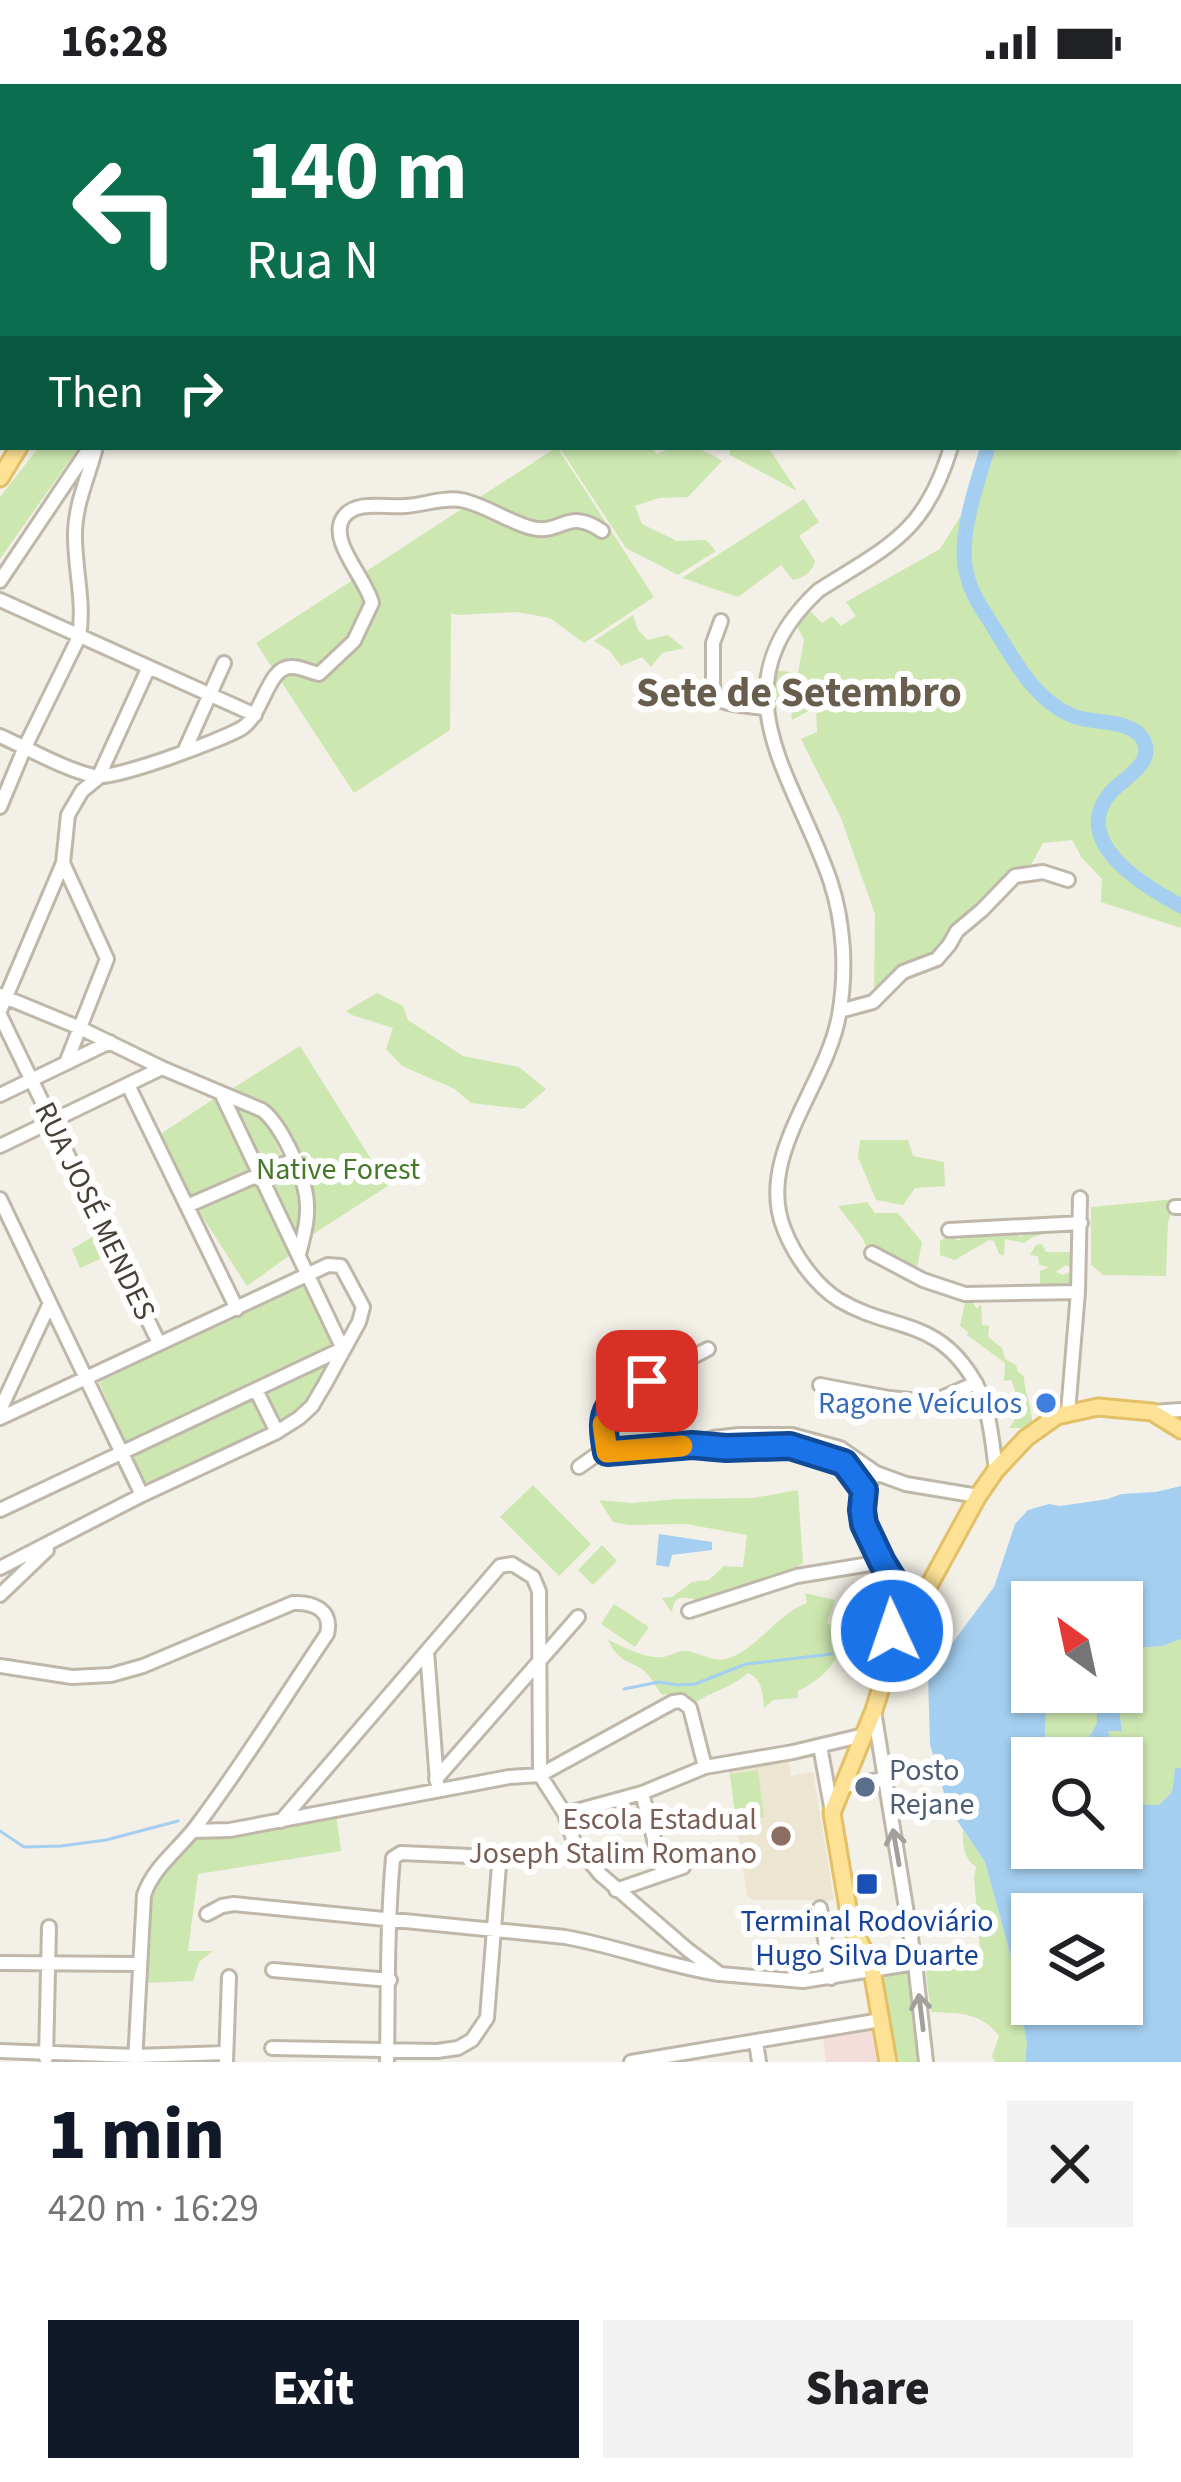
<!DOCTYPE html>
<html lang="en">
<head>
<meta charset="utf-8">
<style>
	:root { --surface:#fff; --page:#f2f2f2; --text:#202124; --muted:#757577; --accent:#111827 }
	body { margin:0; font-family:"Source Sans 3",sans-serif; background:var(--page); color:var(--text); height:100vh; display:flex; flex-direction:column; font-size:45px; white-space:nowrap }
	* { box-sizing:border-box; margin:0 }
	p { font-size:39px; color:var(--muted) }
	.icon { flex:none; width:66px; height:66px; fill:none; stroke:currentColor; stroke-width:2; stroke-linecap:round; stroke-linejoin:round }
	.map { position:relative; height:1978px; overflow:hidden }
	.panel { display:flex; flex-direction:column; background:var(--surface); flex:1 }
	.panel>* { flex:none }
	.guide { position:absolute; left:0px; top:0px; width:1182px; height:366px; box-shadow:0 3px 9px #0004; background:#0b6e4f; color:#fff; overflow:hidden }
	.needle { width:78px; rotate:327deg }
	.tools { position:absolute; left:1011px; top:1497px; display:grid; gap:24px }
	.tools a { display:grid; place-items:center; width:132px; height:132px; border-radius:0px; background:var(--surface); box-shadow:0 3px 9px #0004; font-size:60px }
	.pin { position:absolute; display:grid; place-items:center; width:102px; height:102px; color:#fff; margin:-51px; border-radius:24px; box-shadow:0 6px 18px #0006 }
	.me { position:absolute; width:132px; margin:-66px; rotate:357deg; stroke-linejoin:round; filter:drop-shadow(0 0 9px #0008) }
	.turn { display:flex; align-items:center; gap:42px; height:252px; padding:0 48px; font-size:54px }
	.turn .icon { width:156px; height:156px; stroke-width:2.5 }
	.turn b { display:block; font-size:84px; line-height:102px }
	.then { display:flex; align-items:center; height:114px; padding:0 48px; background:#0003; gap:24px; font-size:45px }
	.round { display:grid; place-items:center; flex:none; width:126px; height:126px; border-radius:0px; background:var(--page) }
	.head { display:flex; align-items:center; justify-content:space-between; height:204px; padding:0 48px }
	h1 { font-size:72px; font-weight:800; line-height:90px; color:var(--accent) }
	.button { display:flex; gap:24px; margin-top:auto; padding:24px 48px }
	.button a { flex:1; height:138px; border-radius:0px; background:var(--accent); color:#fff; font-size:48px; font-weight:800; line-height:138px; text-align:center }
	.button a+a { background:var(--page); color:var(--text) }
	.status { display:flex; justify-content:space-between; align-items:center; height:84px; padding:0 60px; background:var(--surface); direction:ltr }
	.status svg { height:33px; fill:currentColor }
	.map>svg:first-child { display:block }
	.education { fill:#ece5d1 }
	.medical { fill:#f4dedb }
	.green { fill:#cde7b0 }
	.water { fill:#a4cff0; fill-rule:evenodd }
	.lines { fill:none; stroke-linecap:round; stroke-linejoin:round }
	.stream { stroke:#a4cff0; stroke-width:3 }
	.river { stroke:#a4cff0; stroke-width:15 }
	.minor-casing { stroke:#bfb8aa; stroke-width:18 }
	.major-casing { stroke:#e3c065; stroke-width:21 }
	.minor { stroke:#fff; stroke-width:12 }
	.major { stroke:#fde296; stroke-width:15 }
	.oneway { stroke:#a2a09a }
	.route-casing { stroke:#114b97; stroke-width:30 }
	.route { stroke:#1a73e8; stroke-width:21 }
	.slow { stroke:#f59e0b; stroke-width:21 }
	.shop-dot { fill:#3f7fe0; stroke:#fff; stroke-width:4.5 }
	.service-dot { fill:#5c6f8a; stroke:#fff; stroke-width:4.5 }
	.education-dot { fill:#8d6e63; stroke:#fff; stroke-width:4.5 }
	.transit-dot { fill:#1a4fb4; stroke:#fff; stroke-width:4.5 }
	.labels { text-anchor:middle; dominant-baseline:central; stroke-width:12; stroke-linejoin:round; paint-order:stroke }
	.park-label { font-size:30px; fill:#467829; stroke:#fff }
	.street-label { font-size:30px; fill:#464036; stroke:#fff }
	.shop-label { font-size:30px; fill:#366cbe; stroke:#fff; text-anchor:end }
	.service-label { font-size:30px; fill:#4e5e75; stroke:#fff; text-anchor:start }
	.education-label { font-size:30px; fill:#785e54; stroke:#fff; text-anchor:end }
	.transit-label { font-size:30px; fill:#164399; stroke:#fff }
	.district-label { font-size:42px; font-weight:bold; fill:#695e4d; stroke:#fff }
</style>
</head>
<body>
<div class="status"><b>16:28</b><svg viewBox="0 0 49 12"><path d="M0 12V9h3v3zM5 12V6h3v6zM10 12V3h3v9zM15 12V0h3v12zM26 1h20v11H26zM47 4h2v5h-2z"/></svg></div>
<div class="map">
<svg width="1181" height="1978" viewBox="0 0 1181 1978">
	<rect width="100%" height="100%" fill="#f3f0e7"/>
	<path class="education" d="M788 1674 791 1692 813 1688 834 1816H752L747 1811 729 1687Z"/>
	<path class="medical" d="M873 1946 878 1978H826L823 1954Z"/>
	<path class="green" d="M1119 0H1181V844L1101 818 1102 795 1082 774 1072 756 1043 759 1027 788 941 869 874 911 875 830 841 734 801 655 817 648 816 623 792 636 790 620 772 625 770 605 773 586 798 589 804 556 795 538 806 523 822 539 832 532 841 542 856 532 846 518 940 465 983 396 990 363H1179V3H1114Z
		M39 363H79L0 475V413Z
		M557 363 654 513 584 559 550 534 516 528 458 531 451 529 450 646 354 709 256 559Z
		M559 363H651L657 370C682 358 700 362 722 377L688 413 659 414 635 422 642 440 677 457 706 456 716 467 678 491 626 464Z
		M730 363H768L797 407 730 371Z
		M804 415 819 438 799 452 815 477C813 488 803 494 793 496L781 481 738 513 682 494Z
		M633 531 638 546 648 556 668 551 684 564 662 569 651 583 642 573 621 582 610 567 594 557Z
		M377 909 403 922 408 936 463 972 519 983 546 1005 523 1025 471 1019 455 1005 402 982 386 965 393 944 352 931 346 927Z
		M300 962 388 1102 313 1150 315 1115 273 1024 230 1006Z
		M218 1012 254 1086 192 1116 159 1051Z
		M236 1024 267 1036 282 1073 264 1081Z
		M860 1056H908L913 1072 944 1078 945 1102 915 1104 903 1121 876 1116 858 1073Z
		M288 1084 302 1116 296 1153 268 1094Z
		M259 1097 293 1169 247 1202 198 1126Z
		M1175 1115 1168 1139 1166 1192 1103 1191 1091 1181V1123Z
		M867 1118 875 1129H898L922 1158 916 1189 867 1166 863 1155 838 1122Z
		M1029 1146H1044L1041 1151 1033 1153 1024 1159 1005 1155 1004 1172 999 1170 994 1157 989 1156 955 1176 940 1171V1157L950 1151 958 1157 967 1149 970 1153C980 1154 985 1149 994 1148 1001 1148 1003 1151 1011 1148L1021 1153Z
		M101 1148 111 1170 80 1184 72 1165Z
		M1042 1160 1046 1168H1072L1075 1171V1186L1066 1181 1056 1188 1063 1191 1070 1188 1074 1192 1073 1200 1040 1203V1187L1049 1183 1039 1181 1038 1172 1030 1171 1036 1161Z
		M306 1196 336 1261 127 1362 99 1298Z
		M966 1214H970L977 1225 981 1220 982 1241 989 1242 988 1253 1002 1264 1005 1275 1016 1281 1018 1288 1024 1292C1024 1310 1034 1325 1032 1344H1009C1022 1329 1019 1315 1011 1296L1004 1297 1005 1279 967 1251 968 1248 960 1242Z
		M330 1276 304 1323 279 1338 265 1307Z
		M254 1314 269 1345 147 1403 132 1371Z
		M533 1401 591 1460 559 1492 500 1433Z
		M798 1406 803 1479 780 1494 701 1518C686 1513 674 1508 672 1529L662 1514 672 1513 692 1498 709 1496 724 1482 743 1483 747 1451 686 1440 628 1441 613 1438 599 1416 631 1419 678 1415 753 1414Z
		M602 1461 617 1477 593 1501 578 1486Z
		M805 1509 835 1516 827 1539 844 1547C842 1576 824 1594 798 1607V1614L773 1616 764 1624C763 1610 762 1595 748 1589 732 1604 711 1607 693 1620L688 1614 674 1615 668 1610 662 1611C657 1605 654 1598 649 1592 636 1575 621 1584 608 1556 625 1563 644 1575 663 1573 670 1572 675 1568 682 1567 698 1566 712 1580 729 1574 759 1563 777 1530 807 1519Z
		M614 1520 649 1543 635 1563 601 1540Z
		M1181 1555V1684L1175 1685 1172 1708 1159 1721H1139L1122 1684V1674H1117L1109 1657 1108 1646 1122 1647 1117 1618 1098 1608H1122V1565L1163 1562Z
		M1048 1608H1097V1639L1078 1674H1058L1048 1669 1044 1626Z
		M758 1686 764 1733 736 1736 730 1690Z
		M336 1731 341 1767 198 1790 188 1867H213L199 1878 193 1897 143 1899 152 1801 194 1750 237 1749Z
		M963 1746 985 1778 1013 1880 1027 1960 1025 1978H995L992 1972 999 1952C981 1928 959 1929 931 1928L925 1881 980 1866 974 1793 976 1783C963 1774 963 1760 963 1746Z
		M913 1885 922 1978H894L879 1890Z"/>
	<path class="water" d="M1181 1402V1555L1163 1562 1122 1565V1518H1032V1608H1048C1045 1629 1044 1647 1048 1669L1058 1674H1032V1764H1122V1684L1139 1721H1159L1172 1708 1175 1684H1181V1978H1025L1027 1960 1013 1880 985 1778 948 1723 930 1660 928 1592 994 1503 1015 1440 1028 1426 1049 1420 1060 1422 1108 1415 1121 1410 1156 1408ZM1032 1830H1122V1920H1032Z
		M659 1450 712 1458V1466L672 1471 669 1483 656 1481Z
		M1096 1608 1118 1618 1122 1647H1108L1117 1674H1078L1097 1639Z"/>
	<g class="lines">
		<path class="stream" d="M624 1605 659 1598 678 1601 695 1600 746 1580 832 1570
			M0 1747 24 1763 61 1762 106 1756 178 1737"/>
		<path class="river" d="M1070 0 1072 3
			M988 363C978 397 960 446 965 481 969 509 982 524 996 547 1015 579 1038 620 1076 633 1096 640 1133 635 1144 657 1154 680 1124 694 1112 707 1067 757 1144 802 1181 822"/>
		<defs>
			<path id="minor" d="M464 0 465 3
				M534 0 535 3
				M1033 0 1034 3
				M421 3 428 0
				M564 3 565 0
				M951 363C925 449 890 461 819 506 713 604 794 691 830 796 844 838 847 887 839 931 827 1001 755 1072 784 1145 794 1171 815 1201 839 1216 892 1248 937 1232 975 1298 990 1324 992 1357 996 1386
				M0 497 90 363
				M0 516 255 631
				M721 537 713 559V612C724 622 751 621 767 625
				M0 652C27 664 66 686 94 692 112 697 222 656 242 644 263 631 268 581 292 583 301 583 310 588 319 590L354 557 372 519C366 494 328 457 343 434 355 415 387 424 405 422 423 421 443 413 461 416 486 421 508 438 532 444 562 451 567 423 602 447
				M184 668 224 579
				M0 723 25 663 79 553C85 517 74 483 75 447 76 418 89 391 96 363
				M63 779 107 875 66 979
				M0 911 80 944 162 984 262 1026C282 1041 307 1096 307 1122 308 1138 303 1154 299 1170
				M0 927 63 779 68 731 82 707 98 694 148 585
				M840 927 873 918 903 888 937 875 949 861 957 847 982 826 1015 792 1043 788 1068 796
				M0 931 159 1259
				M128 1001 237 1225
				M221 1009 343 1265
				M0 1011 110 958
				M0 1062 162 984
				M0 1115 142 1411
				M187 1122 293 1076
				M1175 1123H1181
				M949 1146 1081 1139
				M872 1169 923 1196 965 1210 1078 1208
				M820 1301 889 1314 932 1318 976 1299
				M256 1306 277 1348
				M0 1326 50 1219
				M1068 1328 1078 1208 1080 1114
				M1152 1328 1181 1326
				M0 1334 328 1181 341 1182 363 1223 359 1238 325 1300 312 1322 299 1334 277 1348 142 1411 0 1484
				M699 1361 802 1364 844 1379 864 1406
				M606 1368C602 1345 599 1330 616 1313L708 1265
				M579 1383 596 1371 606 1368 692 1361 713 1354 739 1351H792L840 1364 876 1389 906 1400 978 1412
				M876 1389C853 1421 864 1444 881 1477 885 1485 893 1492 896 1501 900 1519 892 1549 892 1568
				M0 1426 342 1265
				M0 1511 47 1466
				M689 1527 797 1492 882 1478
				M427 1567 437 1698
				M0 1582 72 1593 111 1591 143 1582 293 1519C313 1518 333 1526 327 1550 283 1615 242 1682 195 1744 177 1767 153 1784 144 1811L135 1978
				M874 1627 915 1879 926 1978
				M820 1662 832 1728
				M436 1695 578 1533
				M843 1702 884 1695
				M642 1709 663 1790
				M565 1730 642 1709 705 1683 793 1668 864 1651
				M281 1737 500 1482 512 1480 533 1493 539 1507 540 1691 565 1730 574 1758 600 1790 688 1866 720 1890 803 1897 915 1879
				M193 1747 230 1746 509 1693 540 1691 673 1618 681 1617 690 1624 705 1683
				M616 1806 683 1783
				M820 1824 831 1894
				M207 1830 222 1822 234 1820 565 1853C617 1862 666 1882 719 1890
				M0 1879 139 1880
				M273 1886 390 1896
				M756 1958 759 1978
				M272 1964 437 1967 458 1964 472 1956 487 1934 499 1781 493 1773 401 1769 393 1774C387 1841 388 1910 387 1978
				M0 1967 135 1972 226 1969
				M46 1974 49 1843
				M226 1978 229 1893
				M631 1978 881 1936"/>
			<path id="major" d="M143 3 144 0
				M0 394 19 363
				M888 1978 871 1880 851 1842 832 1729 874 1626 892 1569 978 1412 996 1386 1026 1354 1057 1332 1098 1323 1152 1328 1181 1346"/>
		</defs>
		<use href="#minor" class="minor-casing"/>
		<use href="#major" class="major-casing"/>
		<use href="#minor" class="minor"/>
		<use href="#major" class="major"/>
	</g>
	<defs><path id="oneway-shaft" d="M-6 0H5M1.5-3L5.5 0L1.5 3" fill="none" stroke-width="1.6" stroke-linecap="round" stroke-linejoin="round" transform="scale(3)"/></defs>
	<g class="oneway">
		<use href="#oneway-shaft" transform="translate(896 1763) rotate(-100)"/>
		<use href="#oneway-shaft" transform="translate(921 1928) rotate(-97)"/>
	</g>
	<g class="lines">
		<defs>
			<path id="route" d="M647 1297C608 1318 598 1322 607 1368L692 1361 726 1364 790 1362 844 1379 864 1406 862 1426 864 1440 882 1478 895 1499 897 1514 892 1547"/>
		</defs>
		<use href="#route" class="route-casing"/>
		<use href="#route" class="route"/>
		<path class="slow" d="M603 1340 607 1368 682 1362"/>
	</g>
	<circle class="shop-dot" cx="1046" cy="1319" r="12"/>
	<circle class="service-dot" cx="865" cy="1703" r="12"/>
	<circle class="education-dot" cx="781" cy="1752" r="12"/>
	<rect class="transit-dot" x="855" y="1788" width="24" height="24" rx="6"/>
	<g class="labels">
		<g class="park-label">
			<text x="338" y="1085">Native Forest</text>
		</g>
		<g class="street-label">
			<text transform="translate(95 1127) rotate(64)">RUA JOSÉ MENDES</text>
		</g>
		<g class="shop-label">
			<text x="1022" y="1319">Ragone Veículos</text>
		</g>
		<g class="service-label">
			<text x="889" y="1686">Posto<tspan x="889" dy="34">Rejane</tspan></text>
		</g>
		<g class="education-label">
			<text x="757" y="1735">Escola Estadual<tspan x="757" dy="34">Joseph Stalim Romano</tspan></text>
		</g>
		<g class="transit-label">
			<text x="867" y="1837">Terminal Rodoviário<tspan x="867" dy="34">Hugo Silva Duarte</tspan></text>
		</g>
		<g class="district-label">
			<text x="799" y="609">Sete de Setembro</text>
		</g>
	</g>
</svg>
<div class="tools">
<a><svg class="needle" viewBox="-14 -14 28 28"><path d="M0-13l5 13h-10z" fill="#e53935"/><path d="M0 13l5-13h-10z" fill="#757577"/></svg></a>
<a><svg class="icon" aria-label="search" viewBox="0 0 24 24"><circle cx="10" cy="10" r="6"/><path d="M15 15l6 6"/></svg></a>
<a><svg class="icon" aria-label="layers" viewBox="0 0 24 24"><path d="M12 4l9 5-9 5-9-5zM3 14l9 5 9-5"/></svg></a>
</div>
<div class="pin" style="left:647px;top:1297px;background:#d93025"><svg class="icon" aria-label="arrive" viewBox="0 0 24 24"><path d="M6 21V4h12l-3 4 3 4H6"/></svg></div>
<svg class="me" style="left:892px;top:1547px" viewBox="-20 -20 40 40"><circle r="17" fill="#1a73e8" stroke="#fff" stroke-width="3"/><path d="M0-11L8 9 0 5-8 9z" fill="#fff"/></svg>
<div class="guide">
<div class="turn"><svg class="icon" aria-label="left" viewBox="0 0 24 24"><path d="M17 20v-9H6M10 6l-5 5 5 5"/></svg><div><b>140 m</b>Rua N</div></div>
<div class="then">Then<svg class="icon" aria-label="right" viewBox="0 0 24 24"><path d="M7 20v-9h11M14 6l5 5-5 5"/></svg></div>
</div>
</div>
<section class="panel">
<div class="head"><div><h1>1 min</h1><p>420 m · 16:29</p></div><a class="round"><svg class="icon" aria-label="close" viewBox="0 0 24 24"><path d="M6 6l12 12M18 6L6 18"/></svg></a></div>
<div class="button"><a>Exit</a><a>Share</a></div>
</section>
</body>
</html>
